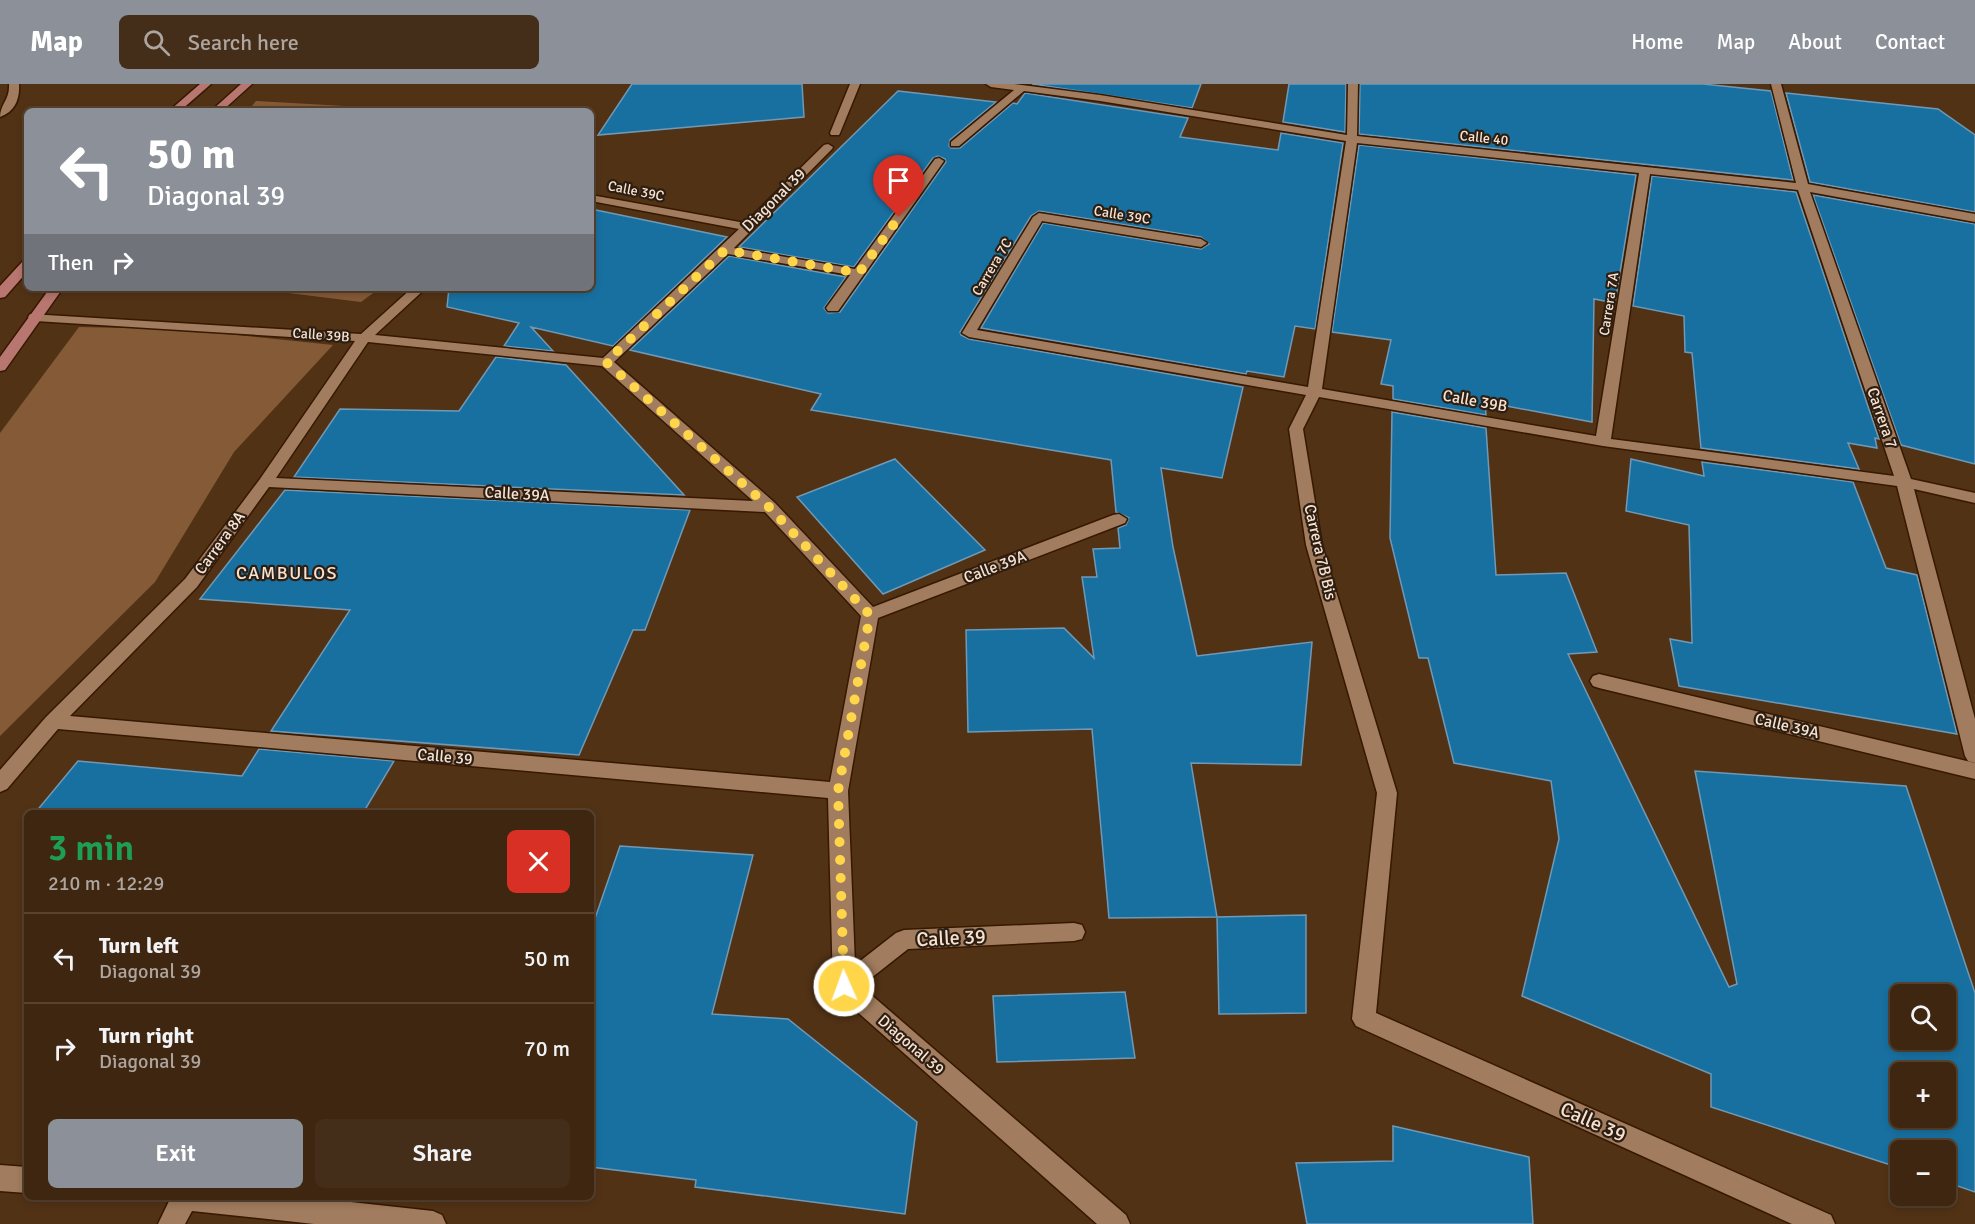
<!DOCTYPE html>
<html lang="en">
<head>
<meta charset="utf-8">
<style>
	:root { --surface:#3e2610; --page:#452e19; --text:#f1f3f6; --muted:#ada59f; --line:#574330; --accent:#8c9099 }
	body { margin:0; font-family:Signika,sans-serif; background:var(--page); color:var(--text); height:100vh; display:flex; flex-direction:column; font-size:22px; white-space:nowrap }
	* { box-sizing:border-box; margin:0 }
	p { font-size:20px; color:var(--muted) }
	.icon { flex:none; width:33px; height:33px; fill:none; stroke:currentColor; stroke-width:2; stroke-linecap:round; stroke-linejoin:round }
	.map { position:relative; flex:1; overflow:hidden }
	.drawer { position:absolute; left:24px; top:726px; width:570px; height:390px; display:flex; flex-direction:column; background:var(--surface); border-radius:9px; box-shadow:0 3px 9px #0003,0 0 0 2px var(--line) }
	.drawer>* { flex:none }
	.banner { position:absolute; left:24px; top:24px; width:570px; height:183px; border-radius:9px; box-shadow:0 3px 9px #0003,0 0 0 2px var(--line); background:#8c9099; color:#fff; overflow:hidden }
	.fabs { position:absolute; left:1890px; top:900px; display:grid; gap:12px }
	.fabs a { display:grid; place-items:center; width:66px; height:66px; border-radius:9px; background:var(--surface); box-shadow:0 3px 9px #0003,0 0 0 2px var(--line); font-size:30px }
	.pin { position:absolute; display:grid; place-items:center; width:51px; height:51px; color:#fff; margin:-62px -26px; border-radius:50% 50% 50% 0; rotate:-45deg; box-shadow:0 0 6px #0007 }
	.pin .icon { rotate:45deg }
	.me { position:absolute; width:66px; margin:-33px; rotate:358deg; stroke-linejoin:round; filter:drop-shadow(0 0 4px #0008) }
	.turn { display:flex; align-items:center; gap:21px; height:126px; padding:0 24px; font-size:27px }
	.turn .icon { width:78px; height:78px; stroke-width:2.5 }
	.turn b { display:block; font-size:42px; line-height:51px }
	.then { display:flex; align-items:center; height:57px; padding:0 24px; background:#0003; gap:12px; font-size:22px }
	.round { display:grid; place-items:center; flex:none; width:63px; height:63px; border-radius:9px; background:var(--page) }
	.headline { display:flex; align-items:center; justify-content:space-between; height:102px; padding:0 24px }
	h1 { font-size:36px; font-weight:600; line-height:45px; color:#1e9e55 }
	.action { display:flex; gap:12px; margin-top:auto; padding:12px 24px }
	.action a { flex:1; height:69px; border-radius:9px; background:var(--accent); color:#fff; font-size:24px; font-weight:600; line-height:69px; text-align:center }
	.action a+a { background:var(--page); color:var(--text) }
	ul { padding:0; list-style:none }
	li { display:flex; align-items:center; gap:18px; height:90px; padding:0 24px; border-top:2px solid var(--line) }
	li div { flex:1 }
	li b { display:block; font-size:22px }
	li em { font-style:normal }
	header { display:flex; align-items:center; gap:36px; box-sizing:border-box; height:84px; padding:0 30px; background:var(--accent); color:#fff }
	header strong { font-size:28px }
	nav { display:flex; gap:33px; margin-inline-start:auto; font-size:21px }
	.search { width:420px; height:54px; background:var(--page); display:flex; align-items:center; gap:15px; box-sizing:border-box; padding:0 21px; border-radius:9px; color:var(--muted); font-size:22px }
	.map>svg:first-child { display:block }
	.green { fill:#855a36 }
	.building { fill:#1870a0; stroke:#7099b6; stroke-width:1.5; fill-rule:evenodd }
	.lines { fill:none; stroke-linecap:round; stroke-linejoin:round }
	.minor-casing { stroke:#371800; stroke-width:3 }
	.secondary-casing { stroke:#371800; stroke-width:3 }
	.minor { fill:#a17c5e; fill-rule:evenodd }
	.secondary { fill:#b87670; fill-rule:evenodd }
	.route { stroke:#ffd54a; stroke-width:10; stroke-dasharray:0 18 }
	.labels { text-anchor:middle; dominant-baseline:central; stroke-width:4.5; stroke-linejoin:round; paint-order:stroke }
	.far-street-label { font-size:14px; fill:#f7e2d2; stroke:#2d1e12 }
	.street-label { font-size:16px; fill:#f7e2d2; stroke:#2d1e12 }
	.neighbourhood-label { font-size:18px; letter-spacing:1.5px; fill:#f7e2d2; stroke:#2d1e12 }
	.near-street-label { font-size:20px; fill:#f7e2d2; stroke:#2d1e12 }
</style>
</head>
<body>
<header>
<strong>Map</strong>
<div class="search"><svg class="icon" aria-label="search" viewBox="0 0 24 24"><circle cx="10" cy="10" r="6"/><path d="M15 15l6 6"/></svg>Search here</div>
<nav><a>Home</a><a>Map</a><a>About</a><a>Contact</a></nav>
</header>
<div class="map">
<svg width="1975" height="1140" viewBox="0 0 1975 1140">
	<rect width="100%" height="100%" fill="#523215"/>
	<path class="green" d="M256 17 434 27H248Z
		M249 204H380L361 218Z
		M79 243 179 245 333 261 234 368 155 498 0 652V349Z"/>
	<path class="building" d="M632 0H802L804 33 598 51Z
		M1032 0H1201L1192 24Z
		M1289 0H1346L1345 48 1283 38Z
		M1360 0H1703L1771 7 1793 96 1359 50Z
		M898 7 996 18 950 56 949 62 951 64H960L1013 19 1017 20 1025 9 1188 34 1180 53 1278 66 1281 49 1343 59 1315 245 1295 242 1284 293 1247 287 1246 290 981 244 1043 139 1201 165 1209 160 1201 153 1039 127 1031 132 960 248 961 251 969 255 1243 303 1222 394 1161 384 1173 463 1197 572 1312 558 1301 681 1191 679 1217 833 1109 834 1092 645 968 648 966 546 1064 544 1094 574 1082 493H1097L1093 465 1120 464 1118 444 1126 441 1129 434 1116 428 1111 376 811 326 821 310 630 266 729 172 846 193 824 224 828 229 840 228 946 78 945 75 938 72 933 74 854 183 739 163Z
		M1786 9 1938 25 1975 51V128L1810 98Z
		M1359 61 1636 91 1615 219 1594 215 1592 338 1485 318 1486 331 1393 315V302L1381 300 1391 256 1332 248Z
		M1652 92 1796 108 1879 355 1875 354 1877 364 1848 359 1859 385 1701 364 1692 269 1685 268 1684 232 1633 222Z
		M1813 111 1975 140V380L1901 361Z
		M591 125 727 153 613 262 531 243 553 267 504 262 519 239 447 223 449 204H591Z
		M496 273 566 281 684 411 294 393 340 325 459 327Z
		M1392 328 1486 344 1496 491 1566 489 1597 568 1568 570 1729 903 1737 900 1695 687 1906 702 1975 909V1108L1946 1098V1066H1900V1084L1711 1023V990L1522 912 1559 755 1551 697 1454 679 1428 574H1419L1390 454ZM1900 910H1946V956H1900ZM1900 988H1946V1034H1900Z
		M895 375 985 466 883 510 797 413Z
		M1631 375 1704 392 1702 378 1853 398 1886 484 1917 491 1957 650 1679 602 1670 555 1692 559 1689 441 1626 427Z
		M285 406 690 426 645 546H633L579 671 271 647 350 526 200 515Z
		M259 665 394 677 363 729H35L78 677 242 692Z
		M620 762 753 771 712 930 788 935 917 1038 905 1130 695 1103 696 1096 591 1083V846Z
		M1306 831V929L1219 930 1217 833Z
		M1125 908 1135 974 997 978 993 912Z
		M1393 1042 1529 1073 1533 1140H1307L1296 1079 1393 1077Z"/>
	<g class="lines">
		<defs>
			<path id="minor" d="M9 0H19C20 15 15 28 0 33 0 20 10 16 9 0Z
				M850 0H860L840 49 839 51H831L830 49Z
				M986 0H1014L1100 11 1347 51 1348 0H1358L1357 52 1796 99 1771 0H1781L1808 100 1975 130V138L1810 108 1911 395 1975 409V419L1914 405 1975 635V695L1599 604 1593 602 1590 597 1593 592 1599 590 1975 679 1968 677 1965 672 1897 402 1603 362 1319 313 1303 345 1322 461 1397 709 1376 929 1831 1131 1835 1140H1792L1356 942 1352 935 1377 709 1306 461 1289 345 1306 311 969 253 962 249 1033 133 1039 129 1201 155 1207 159 1201 163 1042 137 977 246 1308 303 1346 57 1100 17 1024 7 959 62H951V58L1014 6 991 3ZM1357 59 1639 89 1596 352 1322 305ZM1650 90 1798 106 1894 392 1611 355Z
				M828 60 833 63 832 65 734 164 855 185 935 75 939 74 944 77 838 227H828L826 224 850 191 728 170 614 278 775 419 873 523 1113 431 1119 430 1127 435 1125 439 878 534 848 707 855 881 896 849 904 846 1074 839 1082 841 1085 848 1082 855 1074 857 908 865 861 902 1126 1131 1130 1140H1097L836 909 833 902 828 714 58 645 7 705 0 708V686L46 633 185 495 260 395 355 257 35 237 30 236 28 233 30 230 361 250 412 204H426L375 251 603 274 739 145 591 117V111L745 139 824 61ZM368 258 602 282 753 417 276 394ZM269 403 765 428 861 532 830 698 70 632 197 503Z
				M0 1081 27 1083V1109L0 1107Z
				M171 1113H305L433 1127 442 1131 446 1140H314L192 1127 185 1140H158Z"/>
			<path id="secondary" d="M200 0H211L180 27H169Z
				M241 0H252L222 27H211Z
				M27 176V188L5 213 0 214V202L23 177Z
				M50 204H63L5 286 0 287V273Z"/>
		</defs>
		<use href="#minor" class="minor-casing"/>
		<use href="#secondary" class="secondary-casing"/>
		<use href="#minor" class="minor"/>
		<use href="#secondary" class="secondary"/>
	</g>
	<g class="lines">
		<path class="route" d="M844 902 838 707 870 531 769 423 606 278 725 166 859 189 899 133"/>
	</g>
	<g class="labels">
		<g class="far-street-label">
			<text transform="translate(1484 54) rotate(6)">Calle 40</text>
			<text transform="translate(636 107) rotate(11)">Calle 39C</text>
			<text transform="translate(1122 131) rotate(9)">Calle 39C</text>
			<text transform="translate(992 183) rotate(-59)">Carrera 7C</text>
			<text transform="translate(1609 220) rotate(-81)">Carrera 7A</text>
			<text transform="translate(321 251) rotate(4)">Calle 39B</text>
		</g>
		<g class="street-label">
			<text transform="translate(774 116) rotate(-45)">Diagonal 39</text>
			<text transform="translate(1475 317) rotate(10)">Calle 39B</text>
			<text transform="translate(1882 334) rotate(71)">Carrera 7</text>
			<text transform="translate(517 410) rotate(3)">Calle 39A</text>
			<text transform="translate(220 459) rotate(-54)">Carrera 8A</text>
			<text transform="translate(1320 468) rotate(77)">Carrera 7B Bis</text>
			<text transform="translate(995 483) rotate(-21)">Calle 39A</text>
			<text transform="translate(1787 642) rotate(13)">Calle 39A</text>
			<text transform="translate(445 673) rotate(5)">Calle 39</text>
			<text transform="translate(911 961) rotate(41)">Diagonal 39</text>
		</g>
		<g class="neighbourhood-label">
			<text x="287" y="489">CAMBULOS</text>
		</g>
		<g class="near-street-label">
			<text transform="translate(951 854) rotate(-3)">Calle 39</text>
			<text transform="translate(1593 1038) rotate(24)">Calle 39</text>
		</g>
	</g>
</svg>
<div class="fabs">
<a><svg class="icon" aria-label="search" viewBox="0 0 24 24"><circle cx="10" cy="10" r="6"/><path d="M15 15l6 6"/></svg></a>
<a>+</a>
<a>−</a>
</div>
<div class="pin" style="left:899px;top:133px;background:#d93025"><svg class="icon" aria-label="arrive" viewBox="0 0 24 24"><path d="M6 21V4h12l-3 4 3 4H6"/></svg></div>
<svg class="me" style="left:844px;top:902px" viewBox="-20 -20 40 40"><circle r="17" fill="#ffd54a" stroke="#fff" stroke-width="3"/><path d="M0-11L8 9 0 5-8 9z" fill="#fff"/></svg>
<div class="banner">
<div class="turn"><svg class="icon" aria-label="left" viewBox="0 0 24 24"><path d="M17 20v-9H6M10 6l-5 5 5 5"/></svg><div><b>50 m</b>Diagonal 39</div></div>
<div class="then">Then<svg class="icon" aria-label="right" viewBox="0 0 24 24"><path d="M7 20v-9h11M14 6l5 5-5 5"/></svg></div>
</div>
<section class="drawer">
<div class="headline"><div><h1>3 min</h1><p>210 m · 12:29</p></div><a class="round" style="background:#d93025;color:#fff"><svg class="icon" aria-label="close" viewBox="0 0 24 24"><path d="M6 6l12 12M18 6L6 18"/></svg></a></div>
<ul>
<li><svg class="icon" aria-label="left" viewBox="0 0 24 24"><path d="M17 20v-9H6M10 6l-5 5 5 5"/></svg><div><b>Turn left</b><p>Diagonal 39</p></div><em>50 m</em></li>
<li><svg class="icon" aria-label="right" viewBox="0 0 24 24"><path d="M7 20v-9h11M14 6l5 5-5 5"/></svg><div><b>Turn right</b><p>Diagonal 39</p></div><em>70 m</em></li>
</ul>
<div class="action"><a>Exit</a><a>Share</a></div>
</section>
</div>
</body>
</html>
